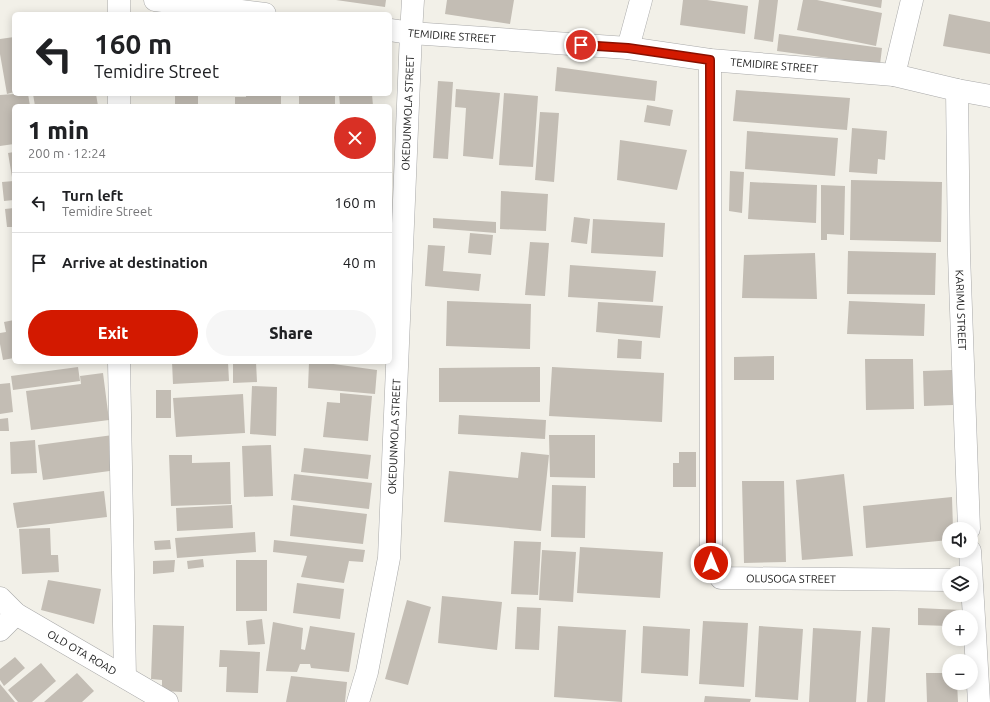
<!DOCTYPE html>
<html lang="en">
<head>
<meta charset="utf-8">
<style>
	:root { --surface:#fff; --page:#f6f6f6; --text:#202124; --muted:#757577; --line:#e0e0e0; --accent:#d31900 }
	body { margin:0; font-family:Ubuntu,sans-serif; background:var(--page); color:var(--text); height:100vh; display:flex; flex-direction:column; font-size:15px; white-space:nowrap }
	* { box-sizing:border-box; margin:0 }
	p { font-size:13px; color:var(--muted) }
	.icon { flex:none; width:22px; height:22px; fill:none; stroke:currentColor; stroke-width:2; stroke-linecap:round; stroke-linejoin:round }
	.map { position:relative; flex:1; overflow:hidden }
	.sheet { position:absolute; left:12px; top:104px; width:380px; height:260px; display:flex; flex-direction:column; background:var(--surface); border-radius:6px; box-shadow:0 2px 10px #0003 }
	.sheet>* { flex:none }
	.hud { position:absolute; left:12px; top:12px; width:380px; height:84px; border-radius:6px; box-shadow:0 2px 10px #0003; background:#fff; color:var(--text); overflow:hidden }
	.tools { position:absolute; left:942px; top:522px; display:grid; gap:8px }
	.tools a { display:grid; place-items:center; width:36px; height:36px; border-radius:50%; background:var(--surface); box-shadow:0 2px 10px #0003; font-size:20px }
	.pin { position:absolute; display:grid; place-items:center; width:34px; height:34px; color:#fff; margin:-17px; border:2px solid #fff; border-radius:50%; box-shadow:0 1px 4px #0007 }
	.me { position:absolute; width:44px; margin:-22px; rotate:0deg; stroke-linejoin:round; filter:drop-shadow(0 0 3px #0008) }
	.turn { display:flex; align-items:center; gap:14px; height:84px; padding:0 16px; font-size:18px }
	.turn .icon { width:52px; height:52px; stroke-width:2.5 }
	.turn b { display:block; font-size:28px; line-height:34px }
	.round { display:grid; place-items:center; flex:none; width:42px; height:42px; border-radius:21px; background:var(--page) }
	.overview { display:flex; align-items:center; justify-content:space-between; height:68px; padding:0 16px }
	h1 { font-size:24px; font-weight:800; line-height:30px }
	.primary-button { display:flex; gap:8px; margin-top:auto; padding:8px 16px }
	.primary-button a { flex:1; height:46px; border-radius:24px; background:var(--accent); color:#fff; font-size:16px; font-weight:800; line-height:46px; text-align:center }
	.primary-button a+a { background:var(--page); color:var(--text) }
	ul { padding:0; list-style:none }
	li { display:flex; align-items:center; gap:12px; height:60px; padding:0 16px; border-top:1px solid var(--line) }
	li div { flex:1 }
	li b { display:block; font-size:15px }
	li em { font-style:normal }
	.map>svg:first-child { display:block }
	.building { fill:#c3bdb4 }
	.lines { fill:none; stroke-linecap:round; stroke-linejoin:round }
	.minor-casing { stroke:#a9a9a9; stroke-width:23 }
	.minor { stroke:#fff; stroke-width:22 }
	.route-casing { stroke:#891000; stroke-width:10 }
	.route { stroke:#d31900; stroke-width:7 }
	.labels { text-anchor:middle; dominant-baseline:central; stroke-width:3; stroke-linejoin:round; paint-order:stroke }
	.street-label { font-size:11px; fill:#222; stroke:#fff }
</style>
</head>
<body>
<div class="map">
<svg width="990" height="702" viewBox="0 0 990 702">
	<rect width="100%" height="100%" fill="#f2f0e8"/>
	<path class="building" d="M336 0H386L385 7Z
		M447 0H514L510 24 445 14Z
		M683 0H707L748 6 745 34 680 25Z
		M759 0H778L773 42 754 39Z
		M803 0H817L882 13 876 46 797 30Z
		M839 0H882L881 8Z
		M949 14 990 22V54L943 46Z
		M779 34 882 48 880 65 777 51Z
		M14 37V92L7 94 0 54V39Z
		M557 67 657 81 655 101 555 91Z
		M438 81 453 82 448 159 433 158Z
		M456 89 500 93 493 159 463 156 466 108 455 107Z
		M736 90 850 98 847 130 733 121Z
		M504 93 538 96 533 167 499 165Z
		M14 94H28L30 106H14V144L0 146V95Z
		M33 94H96L98 106H35Z
		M175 94H198V106H175Z
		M246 94H281V106H235V97H246Z
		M299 94H335V106H299Z
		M339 94H372L373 106H340Z
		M647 105 673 110 670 126 644 122Z
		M540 112 559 113 554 182 535 180Z
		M852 128 887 131 885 160 878 159 877 174 849 172Z
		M747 131 838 138 835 176 745 169Z
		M620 140 687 150 677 190 617 180Z
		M14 152V177H12L8 153Z
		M730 171 744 172 742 213 729 211Z
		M851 180 942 182 941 242 850 240Z
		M14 181V200L4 201 2 182Z
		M750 182 817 185 816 223 748 219Z
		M821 185 845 186 844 235 827 234V240H821Z
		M501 191 548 194 546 231 500 229Z
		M14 208V227H7L5 209Z
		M574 217 590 219 587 244 571 242Z
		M433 218 496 222V233L433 228Z
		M593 219 665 223 663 257 591 253Z
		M470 233 493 235 491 255 468 253Z
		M530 242 549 243 545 296 525 295Z
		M428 245 445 246 443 271 481 274 479 291 425 286Z
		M848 251 936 253 935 295 847 294Z
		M815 253 817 299 742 298 744 255Z
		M570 265 656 271 653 302 568 297Z
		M447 301 531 304 530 349 446 346Z
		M849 301 925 304 924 336 847 334Z
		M598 302 663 306 660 338 596 332Z
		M14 320V346H13L14 358 3 360 0 344V333L6 332 4 322Z
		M618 339 642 341 641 359 617 358Z
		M774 356V380H734V357Z
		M865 359H913L914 409 866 410Z
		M172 362H228L229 381 173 384Z
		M233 362H256L257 382 233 383Z
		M309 362H319L377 370 375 394 308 388Z
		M78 367 80 381 13 390 11 376Z
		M540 367V402H439V368Z
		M552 367 664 373 662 422 549 416Z
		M952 370 953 405 924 406 923 371Z
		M103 373 109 420 31 430 26 391 81 384 80 376Z
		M10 383 13 412 0 414V384Z
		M252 386 277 387 276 436 250 434Z
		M156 390H171V418H156Z
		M340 393 372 396 368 441 323 437 327 402 340 403Z
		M243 394 245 433 176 437 173 398Z
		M459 415 546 420 545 439 458 434Z
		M8 418 9 431H0V419Z
		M113 435 117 470 43 480 38 445Z
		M549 435H595V478L550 477Z
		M35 440 37 473 11 474 10 442Z
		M271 445 273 496 244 497 242 446Z
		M304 448 371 455 368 479 301 472Z
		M521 452 549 455 541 531 444 522 449 471 518 478Z
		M679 452H696V487H673V463H679Z
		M169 455H192V463L230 462 231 504 171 506Z
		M294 474 372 483 369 509 291 500Z
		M844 474 853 556 802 560 796 480Z
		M742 481H784L786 562 744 563Z
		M552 485 586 486 585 538 551 537Z
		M104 491 107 517 17 528 13 503Z
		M952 497 953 529H949V540L866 548 863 506Z
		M232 505 233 528 177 531 176 508Z
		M293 505 367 514 363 544 290 536Z
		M50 528 51 555H58L59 572 22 574 19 529Z
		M255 532 256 552 177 558 175 538Z
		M170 540 171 549 155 550 154 541Z
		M274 540 365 550 363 562 349 561 344 583 301 577 307 556 273 552Z
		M514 541 541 542 538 595 511 594Z
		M580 547 663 552 660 598 577 593Z
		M542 550 576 552 573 602 539 600Z
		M203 559 204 567 188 569 187 561Z
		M175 560 174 572 153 574V561Z
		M236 560H267V611H236Z
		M48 580 101 589 94 624 41 610Z
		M297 583 344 589 340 619 293 613Z
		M442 596 502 602 497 650 438 643Z
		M407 600 431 607 408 685 385 679Z
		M517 607 541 608 539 650 515 649Z
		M918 608 961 610V617H949V626L918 625Z
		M262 619 265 644 248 645 246 621Z
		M703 621 748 623 744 687 699 684Z
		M273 622 303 628 301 649 305 650 310 626 355 633 349 672 311 668 310 664H300L297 672 266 671Z
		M153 625 184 626 182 692 162 691V680L151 679Z
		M558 626 626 630 622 702 554 697Z
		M643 626 690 629 688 676 641 673Z
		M759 626 803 629 798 700 755 697Z
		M872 627 890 628 885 702H867Z
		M813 628 861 631 856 702H809Z
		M220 650 260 652 258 693 226 692 227 667H219Z
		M15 657 25 668 4 686 0 680V669Z
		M41 663 56 681 32 702H18L8 690Z
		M77 673 94 691 82 702H44Z
		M926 673H949V683H957L958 702H927Z
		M291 676 347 682 345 702H286Z
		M0 684 15 702H0Z
		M705 696 751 699 750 702H704Z"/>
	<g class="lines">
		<defs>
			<g id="minor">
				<path d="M119 0V14"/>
				<path d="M155 0 265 14"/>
				<path id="s1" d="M390 30 411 33 628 48 710 60 894 75 957 90 990 96"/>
				<path d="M628 48 641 0"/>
				<path id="s2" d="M710 60 711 563 721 578 949 580"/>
				<path d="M894 75 912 0"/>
				<path id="s3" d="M957 90 959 254 969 529"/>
				<path d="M119 94V106"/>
				<path d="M119 362 125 677"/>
				<path d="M970 551 979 702"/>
				<path id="s4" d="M0 598 16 614 167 702"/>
				<path d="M0 630 16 614"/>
				<path id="s5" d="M358 702 367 672 389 558 411 33 413 0"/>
			</g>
		</defs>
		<use href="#minor" class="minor-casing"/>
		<use href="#minor" class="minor"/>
	</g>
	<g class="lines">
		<defs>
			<path id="route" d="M581 45 628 48 710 60 711 563"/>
		</defs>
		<use href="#route" class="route-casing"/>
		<use href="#route" class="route"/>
	</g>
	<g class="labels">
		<g class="street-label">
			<text stroke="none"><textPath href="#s1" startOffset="62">TEMIDIRE STREET</textPath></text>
			<text stroke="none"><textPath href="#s1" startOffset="386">TEMIDIRE STREET</textPath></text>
			<text stroke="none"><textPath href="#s5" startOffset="593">OKEDUNMOLA STREET</textPath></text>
			<text stroke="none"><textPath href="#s3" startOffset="220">KARIMU STREET</textPath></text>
			<text stroke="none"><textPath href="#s5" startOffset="269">OKEDUNMOLA STREET</textPath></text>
			<text stroke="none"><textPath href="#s2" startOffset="591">OLUSOGA STREET</textPath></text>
			<text stroke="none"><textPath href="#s4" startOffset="99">OLD OTA ROAD</textPath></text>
		</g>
	</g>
</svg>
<div class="tools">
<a><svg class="icon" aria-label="sound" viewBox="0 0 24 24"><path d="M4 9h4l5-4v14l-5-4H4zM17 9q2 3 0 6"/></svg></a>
<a><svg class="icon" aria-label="layers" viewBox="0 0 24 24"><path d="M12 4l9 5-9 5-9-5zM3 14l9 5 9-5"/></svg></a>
<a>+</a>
<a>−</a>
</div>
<div class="pin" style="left:581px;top:45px;background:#d93025"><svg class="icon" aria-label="arrive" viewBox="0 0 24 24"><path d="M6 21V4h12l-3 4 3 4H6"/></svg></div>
<svg class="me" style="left:711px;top:563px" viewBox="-20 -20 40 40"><circle r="17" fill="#d31900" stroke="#fff" stroke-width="3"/><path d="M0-11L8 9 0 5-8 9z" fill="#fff"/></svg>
<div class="hud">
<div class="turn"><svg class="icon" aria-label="left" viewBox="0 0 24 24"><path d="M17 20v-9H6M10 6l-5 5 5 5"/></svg><div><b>160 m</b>Temidire Street</div></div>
</div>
<section class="sheet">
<div class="overview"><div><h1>1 min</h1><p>200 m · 12:24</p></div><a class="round" style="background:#d93025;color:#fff"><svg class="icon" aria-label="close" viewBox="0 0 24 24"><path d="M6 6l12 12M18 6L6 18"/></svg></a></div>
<ul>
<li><svg class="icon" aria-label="left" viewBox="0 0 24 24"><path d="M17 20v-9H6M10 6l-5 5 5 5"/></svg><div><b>Turn left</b><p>Temidire Street</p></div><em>160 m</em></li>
<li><svg class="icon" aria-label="arrive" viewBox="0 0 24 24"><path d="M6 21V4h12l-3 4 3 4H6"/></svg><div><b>Arrive at destination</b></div><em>40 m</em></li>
</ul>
<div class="primary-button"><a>Exit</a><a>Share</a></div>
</section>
</div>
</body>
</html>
